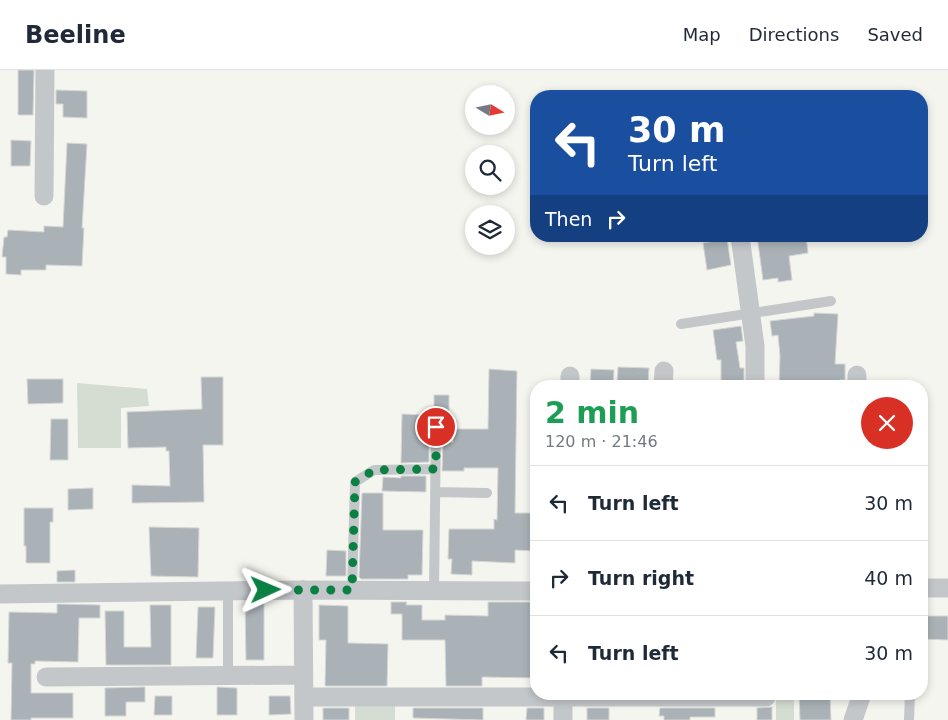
<!DOCTYPE html>
<html lang="en">
<head>
<meta charset="utf-8">
<style>
	:root { --surface:#fff; --page:#f6f6f7; --text:#1f2937; --muted:#747a83; --line:#e0e1e3 }
	body { margin:0; font-family:"DejaVu Sans",sans-serif; background:var(--page); color:var(--text); height:100vh; display:flex; flex-direction:column; font-size:19px; white-space:nowrap }
	* { box-sizing:border-box; margin:0 }
	p { font-size:16px; color:var(--muted) }
	.icon { flex:none; width:28px; height:28px; fill:none; stroke:currentColor; stroke-width:2; stroke-linecap:round; stroke-linejoin:round }
	.map { position:relative; flex:1; overflow:hidden }
	.details { position:absolute; left:530px; top:310px; width:398px; height:320px; display:flex; flex-direction:column; background:var(--surface); border-radius:20px; box-shadow:0 2px 8px #0003 }
	.details>* { flex:none }
	.top-card { position:absolute; left:530px; top:20px; width:398px; height:152px; border-radius:20px; box-shadow:0 2px 8px #0003; background:#1a4fa0; color:#fff; overflow:hidden }
	.needle { width:32px; rotate:100deg }
	.buttons { position:absolute; left:465px; top:15px; display:grid; gap:10px }
	.buttons a { display:grid; place-items:center; width:50px; height:50px; border-radius:50%; background:var(--surface); box-shadow:0 2px 8px #0003; font-size:25px }
	.pin { position:absolute; display:grid; place-items:center; width:42px; height:42px; color:#fff; margin:-21px; border:2px solid #fff; border-radius:50%; box-shadow:0 1px 5px #0007 }
	.me { position:absolute; width:55px; margin:-28px; rotate:89deg; stroke-linejoin:round; filter:drop-shadow(0 0 4px #0008) }
	.turn { display:flex; align-items:center; gap:18px; height:105px; padding:0 15px; font-size:22px }
	.turn .icon { width:65px; height:65px; stroke-width:2.5 }
	.turn b { display:block; font-size:35px; line-height:42px }
	.then { display:flex; align-items:center; height:48px; padding:0 15px; background:#0003; gap:10px; font-size:19px }
	.round { display:grid; place-items:center; flex:none; width:52px; height:52px; border-radius:26px; background:var(--page) }
	.headline { display:flex; align-items:center; justify-content:space-between; height:85px; padding:0 15px }
	h1 { font-size:30px; font-weight:700; line-height:38px; color:#1e9e55 }
	ul { padding:0; list-style:none }
	li { display:flex; align-items:center; gap:15px; height:75px; padding:0 15px; border-top:1px solid var(--line) }
	li div { flex:1 }
	li b { display:block; font-size:19px }
	li em { font-style:normal }
	header { display:flex; align-items:center; gap:30px; box-sizing:border-box; height:70px; padding:0 25px; background:var(--surface); border-bottom:1px solid var(--line) }
	header strong { font-size:24px }
	nav { display:flex; gap:28px; margin-inline-start:auto; font-size:18px }
	.map>svg:first-child { display:block }
	.green { fill:#d5dcd1 }
	.building { fill:#aab2b7; stroke:#d6d6d3 }
	.lines { fill:none; stroke-linecap:round; stroke-linejoin:round }
	.service { stroke:#c4c7ca; stroke-width:10 }
	.minor { stroke:#c4c7ca; stroke-width:19 }
	.route { stroke:#0b8043; stroke-width:9; stroke-dasharray:0 16.2 }
</style>
</head>
<body>
<header>
<strong>Beeline</strong>
<nav><a>Map</a><a>Directions</a><a>Saved</a></nav>
</header>
<div class="map">
<svg width="948" height="650" viewBox="0 0 948 650">
	<rect width="100%" height="100%" fill="#f5f5f0"/>
	<path class="green" d="M77 313 147 319 149 336 121 338V378H78Z
		M776 624H794V650H776Z
		M355 634H395V650H355Z"/>
	<path class="building" d="M18 0H34L33 45H18Z
		M56 20 87 21V48L63 47V34H56Z
		M11 70 31 71 30 96H11Z
		M67 73 87 74 82 158H84L82 196 46 195V200H21V205L6 204V187H2L4 167H7L8 160 44 162V156L63 157Z
		M757 166H806L808 183 789 186 792 210 778 212V208L763 210Z
		M727 169 731 195 707 200 703 173Z
		M814 243 838 244 835 294H845V310H840V316H779L780 286 778 265 772 266 770 251 814 246Z
		M741 256 743 271 736 272 740 298H744V316H721V290H717L713 260Z
		M618 297 649 298 648 314 617 312Z
		M489 299 517 301 515 443H536V481L515 480V493L472 491V505L451 504 452 489H448L449 459H494V449L497 450 498 398H464V401H442L443 373 453 372V359H488Z
		M591 299 614 300 613 316H590Z
		M201 307H223V375H203L204 432 132 433V415L170 416 169 381H166V377L128 378 127 342 202 339Z
		M27 309H63V333L28 334Z
		M434 325H449V342H434Z
		M402 344 425 345 424 373H429V392L401 393Z
		M51 349H68V390H50Z
		M401 406H426V422L382 421 383 407 401 408Z
		M93 418V439L68 440V419Z
		M362 423H383V460H423L422 505H408V509H361L359 507Z
		M24 438H53V452H50V493H26V476H24Z
		M149 457 199 458 198 507 151 506Z
		M327 480 346 481V506H326Z
		M75 500V512H57V501Z
		M391 532H407L406 535H422V550H445V545L488 546V532H536V608L482 607V616H446L445 570H402V544H391Z
		M245 533H264V590H246Z
		M57 534 100 535V548H79L78 592 35 591V594H31V623H73V648H31V650H11L12 593H8L9 542 57 543Z
		M150 535H171V595H106L105 541H124V577H151Z
		M319 535 348 536V573L388 574 387 616H325L326 570H319Z
		M198 537H215L213 588H196Z
		M921 546H948V570L921 569Z
		M145 617V632H126V646H105V618Z
		M217 617 237 618V645H217Z
		M799 624H830L831 650H800Z
		M155 626H172V645H154Z
		M269 626H290L291 644 269 645Z
		M772 637V650H757V638Z
		M323 638H349V650H323Z
		M413 638H483V650L413 648Z
		M527 638H544V650H526Z
		M587 638H609V650H587Z
		M660 638H715V647H690V650H664V646H659Z"/>
	<g class="lines">
		<path class="service" d="M681 254 831 231
			M435 422 487 423
			M352 520 355 412 374 400 435 399
			M434 520 436 357
			M228 605V521
			M909 650 910 624"/>
		<path class="minor" d="M44 126 45 0
			M740 166 755 276V316
			M570 316V306
			M663 316 664 301
			M857 316V305
			M921 518H948
			M303 520 304 650
			M0 524 303 520 536 521
			M46 607 303 605
			M563 624V650
			M304 627H766
			M853 650 862 624"/>
	</g>
	<g class="lines">
		<path class="route" d="M266 520H352L355 412 374 400 436 399V357"/>
	</g>
</svg>
<div class="buttons">
<a><svg class="needle" viewBox="-14 -14 28 28"><path d="M0-13l5 13h-10z" fill="#e53935"/><path d="M0 13l5-13h-10z" fill="#747a83"/></svg></a>
<a><svg class="icon" aria-label="search" viewBox="0 0 24 24"><circle cx="10" cy="10" r="6"/><path d="M15 15l6 6"/></svg></a>
<a><svg class="icon" aria-label="layers" viewBox="0 0 24 24"><path d="M12 4l9 5-9 5-9-5zM3 14l9 5 9-5"/></svg></a>
</div>
<div class="pin" style="left:436px;top:357px;background:#d93025"><svg class="icon" aria-label="arrive" viewBox="0 0 24 24"><path d="M6 21V4h12l-3 4 3 4H6"/></svg></div>
<svg class="me" style="left:266px;top:520px" viewBox="-20 -20 40 40"><path d="M0-17L14 15 0 8-14 15z" fill="#0b8043" stroke="#fff" stroke-width="4"/></svg>
<div class="top-card">
<div class="turn"><svg class="icon" aria-label="left" viewBox="0 0 24 24"><path d="M17 20v-9H6M10 6l-5 5 5 5"/></svg><div><b>30 m</b>Turn left</div></div>
<div class="then">Then<svg class="icon" aria-label="right" viewBox="0 0 24 24"><path d="M7 20v-9h11M14 6l5 5-5 5"/></svg></div>
</div>
<section class="details">
<div class="headline"><div><h1>2 min</h1><p>120 m · 21:46</p></div><a class="round" style="background:#d93025;color:#fff"><svg class="icon" aria-label="close" viewBox="0 0 24 24"><path d="M6 6l12 12M18 6L6 18"/></svg></a></div>
<ul>
<li><svg class="icon" aria-label="left" viewBox="0 0 24 24"><path d="M17 20v-9H6M10 6l-5 5 5 5"/></svg><div><b>Turn left</b></div><em>30 m</em></li>
<li><svg class="icon" aria-label="right" viewBox="0 0 24 24"><path d="M7 20v-9h11M14 6l5 5-5 5"/></svg><div><b>Turn right</b></div><em>40 m</em></li>
<li><svg class="icon" aria-label="left" viewBox="0 0 24 24"><path d="M17 20v-9H6M10 6l-5 5 5 5"/></svg><div><b>Turn left</b></div><em>30 m</em></li>
</ul>
</section>
</div>
</body>
</html>
